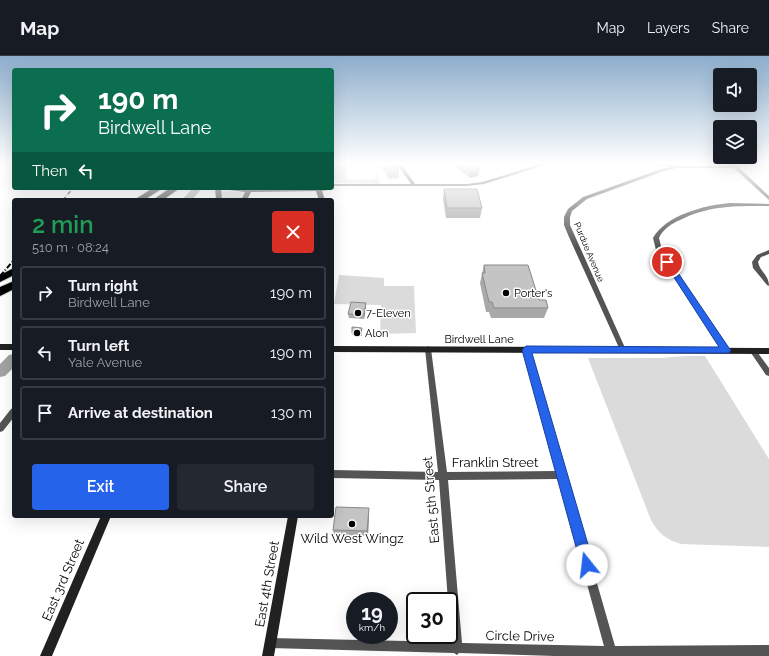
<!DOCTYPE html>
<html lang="en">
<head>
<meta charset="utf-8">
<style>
	:root { --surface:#171b24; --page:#242831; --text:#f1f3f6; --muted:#9ea1a6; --line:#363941; --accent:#2563eb }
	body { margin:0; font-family:Raleway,sans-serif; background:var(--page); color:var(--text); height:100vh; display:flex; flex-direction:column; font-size:15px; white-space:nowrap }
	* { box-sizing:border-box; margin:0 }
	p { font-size:13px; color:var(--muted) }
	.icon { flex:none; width:22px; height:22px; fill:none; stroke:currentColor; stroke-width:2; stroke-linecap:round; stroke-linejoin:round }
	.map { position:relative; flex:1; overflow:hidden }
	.sheet { position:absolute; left:12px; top:142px; width:322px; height:320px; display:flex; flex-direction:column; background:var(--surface); border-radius:4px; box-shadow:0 4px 16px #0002 }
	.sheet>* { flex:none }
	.hud { position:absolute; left:12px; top:12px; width:322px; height:122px; border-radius:4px; box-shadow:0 4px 16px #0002; background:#0b6e4f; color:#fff; overflow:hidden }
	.tools { position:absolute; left:713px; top:12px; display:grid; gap:8px }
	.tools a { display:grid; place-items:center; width:44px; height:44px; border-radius:4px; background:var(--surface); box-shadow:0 4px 16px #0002; font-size:20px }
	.speed { position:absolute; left:346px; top:536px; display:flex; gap:8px; font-size:20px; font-weight:700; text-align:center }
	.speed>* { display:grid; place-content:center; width:52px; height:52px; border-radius:50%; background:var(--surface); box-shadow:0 4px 16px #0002; line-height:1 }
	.speed small { font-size:10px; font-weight:400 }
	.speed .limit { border:2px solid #111; border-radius:6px; background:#fff; color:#111 }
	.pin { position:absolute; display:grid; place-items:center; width:34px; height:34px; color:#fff; margin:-17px; border:2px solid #fff; border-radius:50%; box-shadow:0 1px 4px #0007 }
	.me { position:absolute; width:44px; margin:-22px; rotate:344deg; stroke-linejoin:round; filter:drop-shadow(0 0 3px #0008) }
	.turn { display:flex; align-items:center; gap:14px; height:84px; padding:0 20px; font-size:18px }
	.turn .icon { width:52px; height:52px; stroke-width:2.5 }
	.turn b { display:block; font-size:28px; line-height:34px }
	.then { display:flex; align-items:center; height:38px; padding:0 20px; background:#0003; gap:8px; font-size:15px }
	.round { display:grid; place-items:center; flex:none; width:42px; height:42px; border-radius:4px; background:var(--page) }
	.overview { display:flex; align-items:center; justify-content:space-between; height:68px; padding:0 20px }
	h1 { font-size:24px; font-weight:600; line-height:30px; color:#1e9e55 }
	.cta { display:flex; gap:8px; margin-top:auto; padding:8px 20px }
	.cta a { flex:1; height:46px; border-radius:4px; background:var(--accent); color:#fff; font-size:16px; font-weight:600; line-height:46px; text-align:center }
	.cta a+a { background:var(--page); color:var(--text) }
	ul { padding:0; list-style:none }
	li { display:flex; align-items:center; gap:12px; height:54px; margin:0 8px 6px; padding:0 12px; border:2px solid var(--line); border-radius:4px }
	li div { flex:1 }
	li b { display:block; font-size:15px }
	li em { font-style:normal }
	header { display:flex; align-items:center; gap:24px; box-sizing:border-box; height:56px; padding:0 20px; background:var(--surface); border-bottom:1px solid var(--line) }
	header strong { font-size:19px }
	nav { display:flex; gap:22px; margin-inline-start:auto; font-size:14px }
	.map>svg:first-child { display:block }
	.green { fill:#dbdbdb }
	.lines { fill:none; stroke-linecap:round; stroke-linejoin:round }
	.river { fill:#a2a2a2; fill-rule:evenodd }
	.highway-casing { stroke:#dbdbdb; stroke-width:2 }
	.street { fill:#545454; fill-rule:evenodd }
	.secondary { fill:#212121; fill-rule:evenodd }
	.highway { fill:#000; fill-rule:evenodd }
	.rail-far1 { stroke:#000; stroke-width:1.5; stroke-dasharray:4 1.5 0.5 1.5; stroke-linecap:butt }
	.rail { stroke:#000; stroke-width:2; stroke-dasharray:5.5 2 1 2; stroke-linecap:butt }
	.wall { fill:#a9a9a9 }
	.shaded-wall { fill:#898989 }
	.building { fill:#c4c4c4; stroke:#898989 }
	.route { fill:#2563eb; stroke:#184099 }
	.poi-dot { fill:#000; stroke:#fff; stroke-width:1.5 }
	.labels { text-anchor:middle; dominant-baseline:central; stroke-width:3; stroke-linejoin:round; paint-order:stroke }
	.far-street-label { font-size:9px; fill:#000; stroke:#fff }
	.poi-label { font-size:11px; fill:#000; stroke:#fff; text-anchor:start }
	.street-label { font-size:11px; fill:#000; stroke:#fff }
	.near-street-label { font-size:13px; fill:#000; stroke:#fff }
	.near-poi-label { font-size:13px; fill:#000; stroke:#fff }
</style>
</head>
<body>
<header>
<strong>Map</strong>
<nav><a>Map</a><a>Layers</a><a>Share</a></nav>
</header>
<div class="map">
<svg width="769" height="600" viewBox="0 0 769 600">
	<rect width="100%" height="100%" fill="#fff"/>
	<path class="green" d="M332 108H351V110L346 111 347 124 376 123 374 119 376 118 381 126 378 128 336 127 332 119Z
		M221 135 243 136V137L240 144H221Z
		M339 219 384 222V230H414L416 277 380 278 381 249 334 248Z
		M685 300H705L769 403V491L681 488C667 484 658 477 651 464L588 302H662Z"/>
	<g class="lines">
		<path class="river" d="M193 132H202L192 144H182Z
			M14 298V311L5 320 0 321V308L9 299Z"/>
		<defs>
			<path id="highway" d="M153 132H163L144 144H134Z
				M170 132H180L163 144H153Z
				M14 212V219L0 226V219Z
				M14 225V233L0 240V231Z"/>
		</defs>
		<use href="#highway" class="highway-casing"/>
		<path class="street" d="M397 108H401L415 128H467L482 126 541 108H548L484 128 467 130H334L332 129 334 128H411Z
			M655 108H668L675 110H731V108H735L769 140V144L734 112H677L664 115 587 143 572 155 570 161V169L626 294 623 297 620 294 569 181 564 169V161L568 153 583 141 661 113 671 111 657 109Z
			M730 147 769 148V150C736 150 710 149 680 164 671 168 663 173 659 182L662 194 728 292 729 294 726 297 724 296 656 194 653 182C666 159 705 149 730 147Z
			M769 194V198L761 201 758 206C760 216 769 219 769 230L767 229 753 212 752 206 757 199Z
			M428 290 431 293 447 416 556 415 523 294 524 292H528L566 419 615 590 769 589V600H554L459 597 457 599 454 597 270 592 266 591 265 587 266 583 270 582 451 586 449 545H448L439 424 332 422V414L438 416 425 293ZM558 423 604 590 462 587 448 424Z
			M753 292 755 293 769 312V320L766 319 751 297 750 295Z
			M14 352V361L3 375 0 376V367L11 353Z"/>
		<path class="secondary" d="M332 131 334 132 333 133 322 135 325 144H319L316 135 251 136 247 144H241L245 136 221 133 222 144H216L215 132 276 133 332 132Z
			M0 288H14V294H0Z
			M332 290 769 292V298L332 296Z
			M101 460H111L52 600H40Z
			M288 460H298L274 600H262Z"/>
		<use href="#highway" class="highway"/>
		<path class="rail-far1" d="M63 144 73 132"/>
		<path class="rail" d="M0 220 14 204"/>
	</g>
	<path class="wall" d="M382 108H396L399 113V122L389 123 382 112Z
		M451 108H473L480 112 478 120 470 122Z
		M444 133 482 152 480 162H446L443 143Z
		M484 209 539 244 548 252 544 262H491L489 256H486L480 227Z
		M366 247V252L364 263 349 262 348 258Z
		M362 274V280L352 279V277Z
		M369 457 368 480 334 479 333 474Z"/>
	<path class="shaded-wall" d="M480 112 478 120 470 122 471 115Z
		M366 247V252L364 263V258Z
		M369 452V457L368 480 367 475Z"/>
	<path class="building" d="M385 108H396L399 113 389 114Z
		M461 108H473L480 112 471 115Z
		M444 133H477L482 152H447Z
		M484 209H528L539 244H546L548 252H494L492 246H489L482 217H485Z
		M351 246 366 247 364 258H348Z
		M352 271 362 272 361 277H352Z
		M336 451 369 452 367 475 333 474Z"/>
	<linearGradient id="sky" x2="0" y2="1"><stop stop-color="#8cadcc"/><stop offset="0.56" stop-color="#fff"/><stop offset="1" stop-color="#fff" stop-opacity="0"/></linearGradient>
	<rect width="769" height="192" fill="url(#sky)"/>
	<path class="route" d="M667 204 670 205 729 292 731 294 729 297H532L594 509 592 514 587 516 583 514 581 509 522 294 526 290 719 291 664 206Z"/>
	<g class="poi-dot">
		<circle cx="506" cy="237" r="4"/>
		<circle cx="358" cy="257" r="4"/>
		<circle cx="357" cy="277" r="4"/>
		<circle cx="352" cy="468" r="4"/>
	</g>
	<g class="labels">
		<g class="far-street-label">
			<text transform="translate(589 196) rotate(67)">Purdue Avenue</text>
		</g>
		<g class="poi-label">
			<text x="514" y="237">Porter's</text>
			<text x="366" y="257">7-Eleven</text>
			<text x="365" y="277">Alon</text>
		</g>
		<g class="street-label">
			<text x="479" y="283">Birdwell Lane</text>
		</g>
		<g class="near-street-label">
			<text x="495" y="406">Franklin Street</text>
			<text transform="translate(431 444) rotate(-95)">East 5th Street</text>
			<text transform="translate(63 524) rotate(-67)">East 3rd Street</text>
			<text transform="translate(267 528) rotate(-80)">East 4th Street</text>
			<text transform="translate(520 580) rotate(1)">Circle Drive</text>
		</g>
		<g class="near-poi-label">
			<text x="352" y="482">Wild West Wingz</text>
		</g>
	</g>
</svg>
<div class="tools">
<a><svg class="icon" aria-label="sound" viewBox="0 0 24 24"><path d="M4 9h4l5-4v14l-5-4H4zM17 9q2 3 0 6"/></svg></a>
<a><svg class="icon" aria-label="layers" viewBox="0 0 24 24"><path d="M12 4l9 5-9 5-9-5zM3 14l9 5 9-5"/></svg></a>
</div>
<div class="speed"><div>19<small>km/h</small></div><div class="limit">30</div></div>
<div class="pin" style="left:667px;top:206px;background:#d93025"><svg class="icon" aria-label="arrive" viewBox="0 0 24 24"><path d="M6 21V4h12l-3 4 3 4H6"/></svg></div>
<svg class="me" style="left:587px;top:509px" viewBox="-20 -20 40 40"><circle r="19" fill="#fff"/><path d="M0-13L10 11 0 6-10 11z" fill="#2563eb"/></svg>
<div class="hud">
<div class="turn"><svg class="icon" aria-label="right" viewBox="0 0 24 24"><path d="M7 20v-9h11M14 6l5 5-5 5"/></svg><div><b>190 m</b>Birdwell Lane</div></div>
<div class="then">Then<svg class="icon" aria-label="left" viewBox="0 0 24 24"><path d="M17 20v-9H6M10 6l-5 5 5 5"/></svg></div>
</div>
<section class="sheet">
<div class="overview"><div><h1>2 min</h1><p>510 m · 08:24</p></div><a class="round" style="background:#d93025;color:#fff"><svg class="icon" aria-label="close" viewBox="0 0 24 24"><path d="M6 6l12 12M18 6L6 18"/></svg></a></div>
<ul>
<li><svg class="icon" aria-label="right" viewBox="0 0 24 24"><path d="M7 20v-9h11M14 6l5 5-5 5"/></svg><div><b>Turn right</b><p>Birdwell Lane</p></div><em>190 m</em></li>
<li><svg class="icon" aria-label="left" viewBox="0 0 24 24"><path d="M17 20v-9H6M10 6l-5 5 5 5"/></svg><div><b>Turn left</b><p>Yale Avenue</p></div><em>190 m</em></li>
<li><svg class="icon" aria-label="arrive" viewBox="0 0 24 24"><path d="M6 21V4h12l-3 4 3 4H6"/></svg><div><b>Arrive at destination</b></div><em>130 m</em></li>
</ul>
<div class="cta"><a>Exit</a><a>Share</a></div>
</section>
</div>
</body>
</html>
